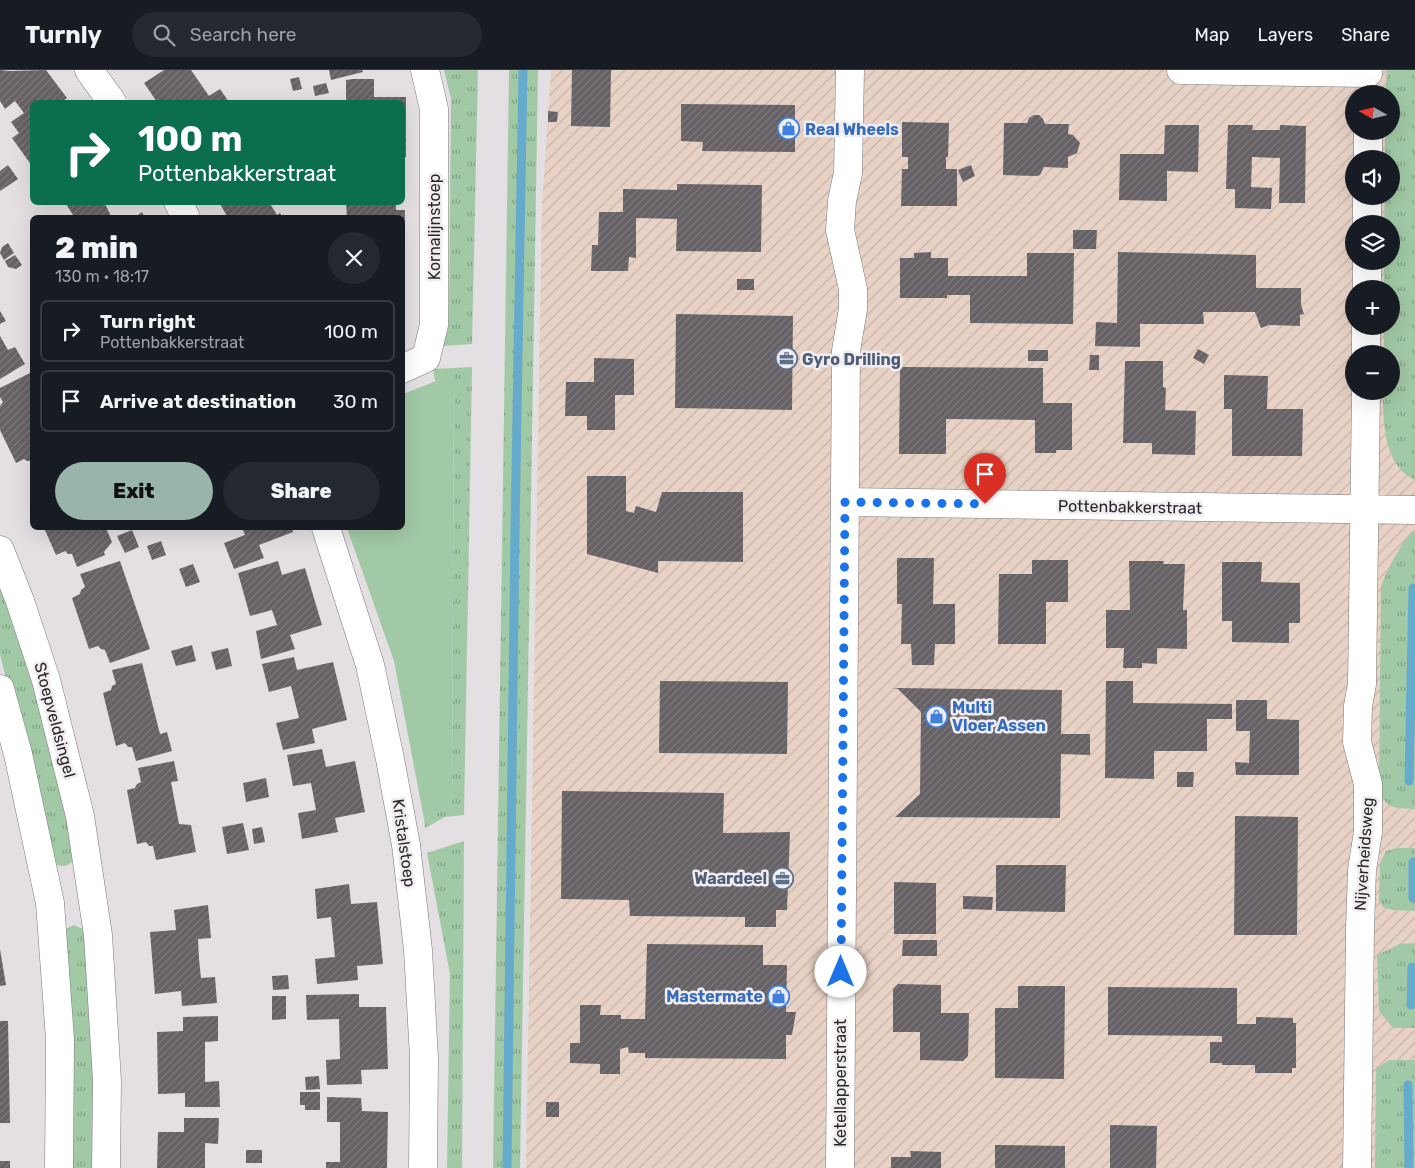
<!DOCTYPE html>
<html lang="en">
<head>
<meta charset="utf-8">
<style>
	:root { --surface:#171b24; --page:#242831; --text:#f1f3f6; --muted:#9ea1a6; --line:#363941; --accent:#99b4ab }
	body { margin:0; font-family:Rubik,sans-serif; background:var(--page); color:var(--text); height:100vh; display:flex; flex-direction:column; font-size:19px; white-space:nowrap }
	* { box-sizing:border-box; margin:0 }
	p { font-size:16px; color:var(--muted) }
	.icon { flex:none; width:28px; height:28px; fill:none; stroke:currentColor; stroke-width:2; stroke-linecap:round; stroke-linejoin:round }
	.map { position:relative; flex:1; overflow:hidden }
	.drawer { position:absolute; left:30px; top:145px; width:375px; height:315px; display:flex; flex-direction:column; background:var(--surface); border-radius:8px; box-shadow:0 5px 20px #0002 }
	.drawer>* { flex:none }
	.banner { position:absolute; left:30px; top:30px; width:375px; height:105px; border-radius:8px; box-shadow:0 5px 20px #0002; background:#0b6e4f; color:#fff; overflow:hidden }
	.needle { width:32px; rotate:278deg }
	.tools { position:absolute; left:1345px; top:15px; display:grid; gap:10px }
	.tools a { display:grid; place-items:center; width:55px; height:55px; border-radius:50%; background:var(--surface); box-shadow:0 5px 20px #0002; font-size:25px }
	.pin { position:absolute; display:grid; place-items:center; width:42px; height:42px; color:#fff; margin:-51px -21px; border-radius:50% 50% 50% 0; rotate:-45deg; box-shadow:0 0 5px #0007 }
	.pin .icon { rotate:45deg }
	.me { position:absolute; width:55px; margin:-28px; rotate:0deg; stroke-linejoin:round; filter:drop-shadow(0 0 4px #0008) }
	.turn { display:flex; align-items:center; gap:18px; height:105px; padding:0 25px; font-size:22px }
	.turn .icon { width:65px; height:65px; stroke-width:2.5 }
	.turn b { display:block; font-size:35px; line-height:42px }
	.round { display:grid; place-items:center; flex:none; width:52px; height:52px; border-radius:26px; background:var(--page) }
	.summary { display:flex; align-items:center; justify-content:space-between; height:85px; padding:0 25px }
	h1 { font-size:30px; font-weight:800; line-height:38px }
	.primary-button { display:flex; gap:10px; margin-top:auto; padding:10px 25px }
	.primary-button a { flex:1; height:58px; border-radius:30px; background:var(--accent); color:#111; font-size:20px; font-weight:800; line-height:58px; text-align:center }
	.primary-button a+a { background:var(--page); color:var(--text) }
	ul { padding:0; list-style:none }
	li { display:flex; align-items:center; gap:15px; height:62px; margin:0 10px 8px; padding:0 15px; border:2px solid var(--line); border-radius:8px }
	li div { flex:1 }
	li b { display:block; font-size:19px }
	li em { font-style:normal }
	header { display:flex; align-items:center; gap:30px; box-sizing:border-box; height:70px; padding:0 25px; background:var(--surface); border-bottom:1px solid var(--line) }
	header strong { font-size:24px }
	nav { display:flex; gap:28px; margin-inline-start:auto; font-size:18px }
	.search { width:350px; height:45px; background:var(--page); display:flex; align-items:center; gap:12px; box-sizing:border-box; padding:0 18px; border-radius:28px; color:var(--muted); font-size:19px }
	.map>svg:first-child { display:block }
	.industrial { fill:url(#industrial-furrows); fill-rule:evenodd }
	.grass { fill:url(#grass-tufts) }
	.park { fill:#a1c9a5 }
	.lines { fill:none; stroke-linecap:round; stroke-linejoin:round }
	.stream { stroke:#66abcc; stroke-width:9 }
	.building { fill:url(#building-hatch) }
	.minor-casing { stroke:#7c787c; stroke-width:29 }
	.minor { stroke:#fff; stroke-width:28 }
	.route { stroke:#1a73e8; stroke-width:9; stroke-dasharray:0 16.2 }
	.labels { text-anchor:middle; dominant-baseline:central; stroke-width:5; stroke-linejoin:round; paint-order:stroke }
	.shop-label { font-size:16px; font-weight:bold; fill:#366cbe; stroke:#f0ecf0; text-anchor:start }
	.street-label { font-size:16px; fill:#292729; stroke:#f0ecf0 }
	.service-label { font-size:16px; font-weight:bold; fill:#4e5e75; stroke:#f0ecf0; text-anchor:start }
</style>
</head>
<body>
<header>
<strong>Turnly</strong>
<div class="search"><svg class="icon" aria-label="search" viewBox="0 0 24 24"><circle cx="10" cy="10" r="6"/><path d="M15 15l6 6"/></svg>Search here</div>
<nav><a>Map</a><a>Layers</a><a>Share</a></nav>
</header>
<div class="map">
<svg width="1415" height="1098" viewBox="0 0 1415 1098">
	<defs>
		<pattern id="industrial-furrows" width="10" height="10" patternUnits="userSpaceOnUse" patternTransform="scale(1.25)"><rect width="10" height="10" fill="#e8d2c5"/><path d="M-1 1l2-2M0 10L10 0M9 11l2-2" fill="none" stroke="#c7b4a9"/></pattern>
		<pattern id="grass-tufts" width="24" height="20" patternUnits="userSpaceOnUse" patternTransform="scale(1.25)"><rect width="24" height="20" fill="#a1c9a5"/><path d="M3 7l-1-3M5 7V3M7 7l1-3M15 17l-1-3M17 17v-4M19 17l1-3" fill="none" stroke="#83a386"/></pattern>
		<pattern id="building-hatch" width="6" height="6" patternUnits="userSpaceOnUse" patternTransform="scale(1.25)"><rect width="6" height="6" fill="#656165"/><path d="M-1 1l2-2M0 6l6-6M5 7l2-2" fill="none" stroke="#7c787c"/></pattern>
	</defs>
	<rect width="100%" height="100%" fill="#e3dfe3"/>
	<path class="industrial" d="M551 0H1415V1098H526L542 134ZM1354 24H1391V61H1354ZM1354 89H1391V126H1354ZM1354 154H1391V191H1354ZM1354 219H1391V256H1354ZM1354 284H1391V321H1354Z"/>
	<path class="grass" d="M444 0H478L472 274 443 276 448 259 449 245 451 29Z
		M509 0H538L520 1098H493Z
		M1387 0H1415V410C1383 396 1383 350 1383 321H1391V284H1384V256H1391V219H1384V191H1391V154H1384L1385 126H1391V89H1385V61H1391V24H1385Z
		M472 297 464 745 445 747 425 758 424 749 452 736 454 305 435 311 433 299Z
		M1411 462H1415V739C1396 738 1388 740 1379 721L1381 516C1389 496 1398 479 1411 462Z
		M0 513 41 635 76 786C69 798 63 798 51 792L0 584Z
		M464 771 462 1098H447L450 904 427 783Z
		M1396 778H1415V841L1392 840 1383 837 1379 831 1380 793 1386 781Z
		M74 855 85 860 96 1013V1098H69L66 859Z
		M1415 873V958H1393L1379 941 1377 885 1400 874Z
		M1389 990H1415V1098H1375L1376 999Z"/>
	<path class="park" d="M454 304 452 736 424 749 394 591 347 458H402L403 324Z"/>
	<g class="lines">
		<path class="stream" d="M1409 711 1413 518
			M1413 828V792
			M1411 935 1412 897
			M1408 1015 1409 1098
			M507 1098 515 459 523 0"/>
	</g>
	<path class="building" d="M0 0 9 1 46 0 67 28 61 32H32V96L12 68 19 63 11 52 24 43 15 31 5 39 0 31Z
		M164 0H191L209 26 220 19 229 32H157L144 13Z
		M329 0H362L363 2 331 10Z
		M572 0H611L610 57 571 56Z
		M299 7 302 19 293 21 290 9Z
		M353 9H374V27H406V87H402V32H346V10Z
		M326 13 329 23 315 26 313 16Z
		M681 34 795 35V82L702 81 703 72 681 71Z
		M548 41 558 42 557 52H548Z
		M1034 45H1039L1043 49 1045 54H1069L1068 64 1073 65 1080 73 1077 83 1068 87V98L1044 97 1040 105 1037 106 1003 105 1004 53H1027L1029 48Z
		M902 52 949 53 948 87H946V99H957V136H901L902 99H908V87H902Z
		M1165 55H1199L1198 102 1167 101V131L1119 130 1120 84H1164Z
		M1228 55H1253L1252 60H1280V55L1306 56 1305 133H1279L1280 88 1252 87 1251 117 1272 118 1271 139 1235 138V119H1226Z
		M8 95 18 109 0 121V101Z
		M971 95 975 106 963 112 958 100Z
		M677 114 762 115 761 182 676 181 677 149 636 148V188L629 187 628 201H591L592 175H598L599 142H623V119L677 120Z
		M68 132H104L112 148H75L66 134Z
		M219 132H269L277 145 280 143 283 148H228Z
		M346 132H396V140H405L404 198H402V148H347Z
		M142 142 145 148H134Z
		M1073 160H1097L1096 179H1073Z
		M8 173 14 183 4 190 0 183 2 177Z
		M931 182V188H948V206H1027V183H1074L1073 254 970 253V225H947V228H900V188H914V183Z
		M1118 182 1256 185V218H1301V235L1304 244 1300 245V256L1269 255 1261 258 1255 242H1203L1204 254H1140V277L1095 276 1096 252 1117 253Z
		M15 185 22 195 16 199 8 197 5 191Z
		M737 209H754V220H737Z
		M0 241 6 251 0 254Z
		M676 244 793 246 792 340 675 338Z
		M0 266 8 280 15 277 25 294 0 309Z
		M1198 279 1209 285 1204 294 1193 288Z
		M1028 280H1048V291H1028Z
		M1090 285H1099V300H1089Z
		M594 288 634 289V325H615V360H587V346H565L566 312H594Z
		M1125 291H1163V317L1166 318 1165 340 1196 341 1195 385 1152 384V373H1123Z
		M900 297 1043 298V333H1072V380H1056V383H1035V350L946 349V384H899Z
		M30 303 32 309V391H27L24 389 16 393 0 360V336L3 332 0 327V318Z
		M1224 305 1268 306 1267 339H1303L1302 386H1232V339H1224Z
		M587 406H626V441L634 443 636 436 656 442 662 422H743V492L658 491V503L587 484Z
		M44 458H106L112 472 104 482 105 485 77 497 72 484H68L65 481 56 485Z
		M242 458H292L293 462 259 475 264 488 234 499 224 473 245 465Z
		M132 460 139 477 125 483 117 466Z
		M161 471 166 485 152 490 147 476Z
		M897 488H934L933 534H955V574H935L934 595H912L911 574H901L902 534H897Z
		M1032 490H1068V532H1046V574H998L999 504H1032Z
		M120 491 150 579 110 593 105 580 101 579 98 576 89 579 72 528 80 524 81 520 85 517 80 504Z
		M278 491 282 505 305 498 322 555 290 565 295 579 261 589 256 561 277 555 272 540 250 546 238 503Z
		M1129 491H1164L1163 494H1185L1183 540H1187V579L1157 578V594L1142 593V598H1123L1124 578H1106V540H1130Z
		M1222 492H1262L1261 512 1300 513V553H1289V573L1232 572V551H1222Z
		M193 494 200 512 186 517 179 499Z
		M192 575 196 591 176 596 171 581Z
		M228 578 232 596 216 600 211 582Z
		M294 587 297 600 333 592 347 650 312 659 315 673 283 680 276 653 299 648 291 616 269 622 262 594Z
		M142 593 160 664 167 662 172 681 136 691 132 677H128L125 673 116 676 103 623 111 620 112 616 116 614 112 600Z
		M660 611 788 612 787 684 659 683Z
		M1106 611H1133V633L1232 634V649H1207V681H1154V709L1105 708Z
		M893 618 1062 620 1061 664H1090V685L1061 684 1060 748 895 747 920 724 921 642 898 619Z
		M1236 630H1267V649L1299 650V705H1236L1235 692 1249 693 1250 661H1236Z
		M322 679 326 697 355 691 365 742 335 748 338 762 302 769 298 743 316 740 311 713 293 716 287 685Z
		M174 691 178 711 171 712 179 754 191 755 196 782 156 790 153 776H149L146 772 137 774 127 720 135 718 137 714 141 712 138 698Z
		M1177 702H1194L1193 717H1177Z
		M266 708 269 727 246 732 243 713Z
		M562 721 724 723 723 763 790 762 787 840H776V857H745V847L630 846 629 830 561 829Z
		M1235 746 1298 747 1297 865H1234Z
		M243 753 249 780 227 784 222 757Z
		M262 757 265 772 254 774 252 759Z
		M996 795H1066L1065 842 996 841Z
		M894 812 936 813V864H894Z
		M349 814 351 834 377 832 383 894 357 896 358 910 317 914 315 889 335 887 331 847 317 849 315 819Z
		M963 826 993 827 992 840 963 839Z
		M208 835 211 868 198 869 199 889 201 908 215 907 217 933 182 936 181 921 155 924 150 862 176 860 174 840Z
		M903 870H937V886H902Z
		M647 874 763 875V895H787L786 942H796L792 965H786V989L645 988V983H629L628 977 620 979V1004H600V994L570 993V973H580V935H601L600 945H621V949H645Z
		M0 879 6 915 0 916Z
		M288 905 289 919 273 920 272 906Z
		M898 914 941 915V943H969L968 986 963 991 920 990V962H893V919Z
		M1018 916H1065L1064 1009 995 1008V938H1018Z
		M1108 917 1237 918V954H1256V947L1293 948V953H1296V998H1292V1003H1255V995H1222V993H1210V972H1222V966L1108 965Z
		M359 924V937H386L388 999 361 1000 362 1014 327 1015 326 990 340 989 339 949 307 950 306 925Z
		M272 926H286V949L272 950Z
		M218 946V971L205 972V1012L219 1011 220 1037H185V1023L158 1024 157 962 183 961V947Z
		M0 951H8L10 1053H0Z
		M319 1006 320 1019 306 1020 305 1007Z
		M300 1022H320V1040H305V1035H300Z
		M327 1027 361 1028 362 1041 388 1042 387 1098H326V1092H340V1052H327Z
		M546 1032H559V1047H546Z
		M184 1048H219L218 1074 205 1073V1098H157L158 1062H184Z
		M1110 1055 1157 1056 1156 1098H1110Z
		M995 1075 1065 1076V1098H995Z
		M246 1080H262V1093H246Z
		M910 1081 941 1082V1098H891V1087H911Z
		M0 1091H10V1098H0Z"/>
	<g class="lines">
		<defs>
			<path id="minor" d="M89 0 112 32
				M1181 0 1368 3
				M1368 89V61
				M178 132 186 148
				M1367 154V126
				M1367 219V191
				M1366 284V256
				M402 299 426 288 434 255V39L425 0
				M845 432 1415 440
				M326 458 370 595 390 689 406 775 418 880 424 988 423 1098
				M0 480 20 531 46 610 80 746 98 865 107 1011 106 1098
				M0 619 18 684 50 833 60 969 59 1098
				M840 1098 846 281 853 239V219L840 160 842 131 848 103 850 0
				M1357 1098 1360 859 1362 800 1368 762V714L1357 672 1358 636 1362 614 1366 321"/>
		</defs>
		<use href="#minor" class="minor-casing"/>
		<use href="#minor" class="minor"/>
	</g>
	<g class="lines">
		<path class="route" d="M841 902 845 432 985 434"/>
	</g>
	<defs>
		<symbol id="shop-ring" viewBox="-11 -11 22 22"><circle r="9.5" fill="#f0ecf0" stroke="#3f7fe0" stroke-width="1.5"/><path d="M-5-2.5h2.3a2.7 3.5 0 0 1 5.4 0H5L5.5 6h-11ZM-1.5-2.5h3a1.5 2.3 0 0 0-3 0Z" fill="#3f7fe0"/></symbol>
		<symbol id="office-ring" viewBox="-11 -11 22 22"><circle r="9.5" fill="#f0ecf0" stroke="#5c6f8a" stroke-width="1.5"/><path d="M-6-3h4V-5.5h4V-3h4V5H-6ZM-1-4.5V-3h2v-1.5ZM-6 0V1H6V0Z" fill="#5c6f8a"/></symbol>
	</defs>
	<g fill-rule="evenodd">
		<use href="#shop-ring" x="776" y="46" width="25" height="25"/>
		<use href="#office-ring" x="774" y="276" width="25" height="25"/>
		<use href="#shop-ring" x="924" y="634" width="25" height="25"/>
		<use href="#office-ring" x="770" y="796" width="25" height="25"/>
		<use href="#shop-ring" x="766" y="914" width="25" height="25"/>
	</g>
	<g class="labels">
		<g class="shop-label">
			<text x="805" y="59">Real Wheels</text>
			<text x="952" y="637">Multi<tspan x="952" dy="18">Vloer Assen</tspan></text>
			<text x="763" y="926" text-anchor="end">Mastermate</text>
		</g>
		<g class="street-label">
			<text transform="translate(434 157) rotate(-90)">Kornalijnstoep</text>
			<text transform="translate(1130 437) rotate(1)">Pottenbakkerstraat</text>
			<text transform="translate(55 650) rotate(75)">Stoepveldsingel</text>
			<text transform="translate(404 773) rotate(82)">Kristalstoep</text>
			<text transform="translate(1364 784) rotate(-86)">Nijverheidsweg</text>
			<text transform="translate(840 1013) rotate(-90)">Ketellapperstraat</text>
		</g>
		<g class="service-label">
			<text x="802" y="289">Gyro Drilling</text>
			<text x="767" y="808" text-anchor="end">Waardeel</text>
		</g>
	</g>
</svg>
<div class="tools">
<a><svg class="needle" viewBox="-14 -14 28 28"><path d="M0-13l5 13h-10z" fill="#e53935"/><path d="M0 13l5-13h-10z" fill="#9ea1a6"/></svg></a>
<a><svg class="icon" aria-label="sound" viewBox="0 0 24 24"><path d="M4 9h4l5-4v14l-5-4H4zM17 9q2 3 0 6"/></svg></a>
<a><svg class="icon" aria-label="layers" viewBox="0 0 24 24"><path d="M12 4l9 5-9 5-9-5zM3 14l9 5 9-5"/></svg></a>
<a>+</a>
<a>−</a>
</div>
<div class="pin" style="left:985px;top:434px;background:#d93025"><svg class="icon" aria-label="arrive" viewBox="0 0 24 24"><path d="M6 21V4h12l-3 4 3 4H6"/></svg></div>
<svg class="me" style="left:841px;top:902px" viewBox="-20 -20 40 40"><circle r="19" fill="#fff"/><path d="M0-13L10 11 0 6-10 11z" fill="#1a73e8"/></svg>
<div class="banner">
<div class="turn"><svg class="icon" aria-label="right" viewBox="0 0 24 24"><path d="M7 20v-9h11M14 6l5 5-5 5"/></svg><div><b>100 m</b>Pottenbakkerstraat</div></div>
</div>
<section class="drawer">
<div class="summary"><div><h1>2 min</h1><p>130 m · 18:17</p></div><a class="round"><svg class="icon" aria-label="close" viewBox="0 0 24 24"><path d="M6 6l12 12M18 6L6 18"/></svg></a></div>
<ul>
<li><svg class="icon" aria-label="right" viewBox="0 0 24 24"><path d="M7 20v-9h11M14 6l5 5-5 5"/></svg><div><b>Turn right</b><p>Pottenbakkerstraat</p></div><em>100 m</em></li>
<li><svg class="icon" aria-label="arrive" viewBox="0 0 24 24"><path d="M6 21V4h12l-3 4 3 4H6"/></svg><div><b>Arrive at destination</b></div><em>30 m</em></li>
</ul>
<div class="primary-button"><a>Exit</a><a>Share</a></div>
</section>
</div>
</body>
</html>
